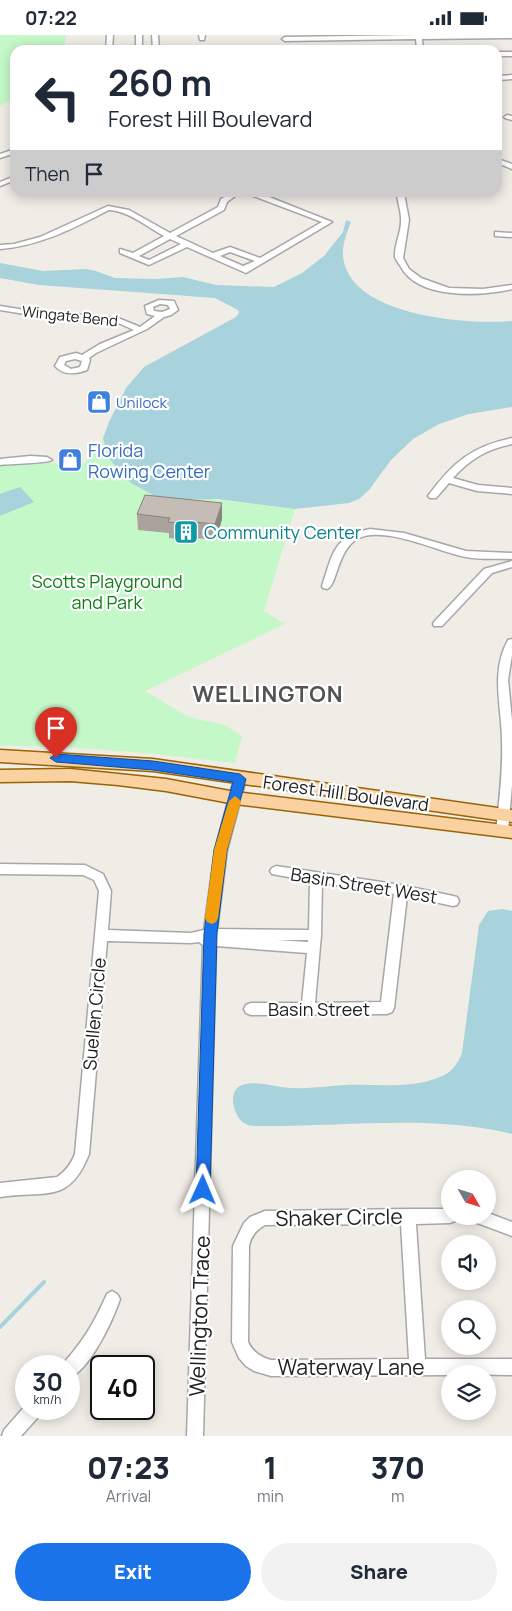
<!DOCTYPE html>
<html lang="en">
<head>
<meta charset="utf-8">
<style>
	:root { --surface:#fff; --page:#f2f2f3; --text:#1f2937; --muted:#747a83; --accent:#1a73e8 }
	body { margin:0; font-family:Manrope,sans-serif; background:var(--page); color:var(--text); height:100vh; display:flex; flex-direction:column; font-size:19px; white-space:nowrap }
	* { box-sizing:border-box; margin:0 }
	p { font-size:16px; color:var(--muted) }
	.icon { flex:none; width:28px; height:28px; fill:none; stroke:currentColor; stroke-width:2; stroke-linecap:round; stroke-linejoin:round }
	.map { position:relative; height:1401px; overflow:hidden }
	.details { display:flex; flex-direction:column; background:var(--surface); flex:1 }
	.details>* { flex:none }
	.banner { position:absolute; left:10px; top:10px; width:492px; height:152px; border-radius:15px; box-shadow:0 2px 12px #0003; background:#fff; color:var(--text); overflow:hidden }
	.needle { width:32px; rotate:129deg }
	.buttons { position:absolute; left:441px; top:1135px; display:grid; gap:10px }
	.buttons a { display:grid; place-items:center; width:55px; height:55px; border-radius:50%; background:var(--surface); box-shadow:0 2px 12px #0003; font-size:25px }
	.speed { position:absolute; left:15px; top:1320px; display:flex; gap:10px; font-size:25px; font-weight:700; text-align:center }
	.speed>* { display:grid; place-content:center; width:65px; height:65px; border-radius:50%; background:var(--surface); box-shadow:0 2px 12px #0003; line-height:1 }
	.speed small { font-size:12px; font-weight:400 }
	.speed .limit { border:2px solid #111; border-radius:8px; background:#fff; color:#111 }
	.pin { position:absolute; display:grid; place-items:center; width:42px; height:42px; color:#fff; margin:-51px -21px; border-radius:50% 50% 50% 0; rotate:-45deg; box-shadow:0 0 5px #0007 }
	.pin .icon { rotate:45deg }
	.me { position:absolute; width:55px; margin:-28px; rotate:1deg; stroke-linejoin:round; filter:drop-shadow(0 0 4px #0008) }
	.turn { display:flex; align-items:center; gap:18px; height:105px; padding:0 15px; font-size:22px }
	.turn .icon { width:65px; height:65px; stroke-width:2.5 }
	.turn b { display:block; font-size:35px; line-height:42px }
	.then { display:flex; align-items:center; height:48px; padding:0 15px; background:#0003; gap:10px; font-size:19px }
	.eta { display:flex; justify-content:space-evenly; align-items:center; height:85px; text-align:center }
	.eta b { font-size:30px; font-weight:800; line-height:35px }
	.cta { display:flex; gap:10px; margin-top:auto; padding:10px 15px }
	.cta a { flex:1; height:58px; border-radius:30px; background:var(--accent); color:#fff; font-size:20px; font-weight:800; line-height:58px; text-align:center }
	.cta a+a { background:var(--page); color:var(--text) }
	.status { display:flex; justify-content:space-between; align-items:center; height:35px; padding:0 25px; background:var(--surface); direction:ltr }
	.status svg { height:14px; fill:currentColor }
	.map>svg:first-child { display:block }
	.park { fill:#c5f8c8 }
	.water { fill:#a8d2dc }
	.pier { fill:#f0ede6 }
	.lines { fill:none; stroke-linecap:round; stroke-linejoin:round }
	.stream { stroke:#a8d2dc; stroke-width:4 }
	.minor-casing { stroke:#a7a7a7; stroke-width:3 }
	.major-casing { stroke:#986404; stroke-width:3 }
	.minor { fill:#fff; fill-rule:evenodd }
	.major { fill:#fad2a2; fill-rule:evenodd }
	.wall { fill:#a9a29d }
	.shaded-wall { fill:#8a847f }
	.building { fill:#c5bcb6; stroke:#8a847f }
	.route { fill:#1a73e8; stroke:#114b97 }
	.slow { fill:#f59e0b }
	.labels { text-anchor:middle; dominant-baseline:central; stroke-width:4.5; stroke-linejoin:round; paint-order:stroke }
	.far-street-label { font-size:15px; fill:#202020; stroke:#fff }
	.far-shop-label { font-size:15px; fill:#366cbe; stroke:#fff; text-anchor:start }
	.shop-label { font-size:18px; fill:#366cbe; stroke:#fff; text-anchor:start }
	.culture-label { font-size:18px; fill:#0d838f; stroke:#fff; text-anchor:start }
	.park-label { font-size:18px; fill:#0e7d15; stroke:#fff }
	.street-label { font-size:18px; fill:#202020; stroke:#fff }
	.near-street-label { font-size:21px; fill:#202020; stroke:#fff }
	.district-label { font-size:22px; font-weight:bold; letter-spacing:1px; fill:#535353; stroke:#fff }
</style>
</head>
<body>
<div class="status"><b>07:22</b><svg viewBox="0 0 49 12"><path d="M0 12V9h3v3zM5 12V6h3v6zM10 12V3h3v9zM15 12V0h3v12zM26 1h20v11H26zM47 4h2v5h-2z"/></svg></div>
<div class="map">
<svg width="512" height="1401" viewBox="0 0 512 1401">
	<rect width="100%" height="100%" fill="#f0ede6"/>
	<path class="park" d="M0 0H66L64 15H15V62L0 71Z
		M103 403 108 421 177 467 205 463 295 474 264 576 285 589 145 656 189 682 225 690 242 701 235 728C158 719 78 710 0 711V431C27 423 57 431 85 428Z"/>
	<path class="water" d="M346 185 351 187C347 197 342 210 343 221 348 281 467 290 512 286V372L469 379 439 389 413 404 391 425 369 455 359 464 349 468 295 474 217 464 162 465 131 448 120 438 108 421 103 403 109 387 126 353 144 332 236 282 239 278 238 275 215 263 39 250 0 243V228L43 236 86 234 96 236 115 243 156 244 183 242 216 250 274 252 302 238 324 221 343 197Z
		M20 452 34 467 0 481V459Z
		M503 874 512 876V1099C432 1079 341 1092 258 1091 253 1091 248 1091 244 1088 233 1081 227 1055 242 1050 258 1045 276 1053 292 1053 309 1054 328 1051 345 1050 375 1049 412 1054 440 1042 451 1038 458 1029 462 1018L479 890 488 876Z"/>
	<path class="pier" d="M141 431 151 434 152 440 144 444 132 442 131 435Z"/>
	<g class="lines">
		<path class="stream" d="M0 1292 44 1247"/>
		<defs>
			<path id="minor" d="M107 0H113L112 15H106Z
				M136 0H142V15H136Z
				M152 0H158L159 15H153Z
				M199 0H205L204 5H200Z
				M415 0H512V3L422 4 423 15H417L416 4 285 6 282 4 285 2Z
				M498 17H512V21H498Z
				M512 40V44L498 45V41Z
				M507 80 512 81V85L505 83 504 82Z
				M15 114V118L0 123V119Z
				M498 124 512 129V134L498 128Z
				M15 141V145L0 151V147Z
				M231 158H239L227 167 224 175 176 201 213 218 230 212 260 223 322 187 251 160V158H259L332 187 246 238 187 212 149 230 120 218V214L133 218 164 201C147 192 129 176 109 175 74 193 40 211 0 214V210L14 209 40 202 108 171 129 175 170 198 218 172 221 164ZM170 204 181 209 149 225 139 221ZM230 217 255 226 243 231 220 221Z
				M397 158H404L409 185 403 223 409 234 421 243 449 253 483 254 512 250V254C481 261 419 265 401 232 399 229 396 225 395 222 394 210 402 196 401 184 401 175 397 166 397 158Z
				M495 197 512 198V202L495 201Z
				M159 265 174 266 178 275 171 280 164 282 147 294 96 318 89 323 90 325 87 335C76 339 64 341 55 331L60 322 76 318 82 320 100 309 134 295 116 287 25 279 0 275V271L25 275 118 283 140 292 155 281 147 279 145 271ZM160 269 168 270 170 274 162 277 154 276 153 272ZM75 324 82 326 80 332 71 334 64 330 66 326Z
				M512 403V409C487 414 470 424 453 443L478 450 512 453V459L477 456 449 448 436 463H430L428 461C452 428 472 411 512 403Z
				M30 421 47 422 52 425C48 428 9 429 0 430V424Z
				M370 494 404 498 466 516 512 518V524C497 523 481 525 466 522 439 517 382 489 357 504 337 516 337 551 327 554L323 553 322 551C333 518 333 502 370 494Z
				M512 526V532L492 538 442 591H434L433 589 434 587 484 534Z
				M512 604V620L508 645 512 685V750L508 796 506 799H498L496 796C499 767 503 737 502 707 502 672 490 638 508 605Z
				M240 740 244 741 246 744 227 815 217 894 309 895 310 846 272 839 270 836 272 833 276 831 401 850 453 861 457 862 459 866 457 870 453 871 407 861 394 973 392 977 387 979 251 980 246 978 244 974 246 970 251 968H302L307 918 216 911 203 1401H187L203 910 199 907 191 908 107 906 89 1119C69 1170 45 1155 0 1162V1148L57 1142C66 1136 71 1129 75 1119L99 856 94 845 83 840 0 839V829L85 830 103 839 111 856 108 895 191 898 204 895 215 815 234 744 236 741ZM322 848 394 859 381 967 315 968 321 900ZM277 905H308V907Z
				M409 1174H450V1181H457L455 1186 450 1188 416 1189 425 1324H512V1340L450 1339V1340L271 1341 254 1336 246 1331 239 1323 232 1307 233 1211 244 1188 250 1182 265 1176ZM401 1189 409 1324 271 1325C260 1322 253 1317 248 1307L249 1211C251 1201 256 1195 265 1190Z
				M488 1178 512 1187V1201L472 1186 470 1181H488Z
				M112 1256 117 1259 120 1264C113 1285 90 1335 69 1343V1331H63V1329C84 1305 94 1288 107 1259Z
				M26 1370V1374H42L40 1380 21 1401H2L4 1395Z"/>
			<path id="major" d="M0 715 153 724 512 775V787L153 736 0 727Z
				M70 734 166 744 235 757 512 791V803L235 769 166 756 118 750 70 746 0 747V735Z"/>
		</defs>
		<use href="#minor" class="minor-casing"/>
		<use href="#major" class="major-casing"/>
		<use href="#minor" class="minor"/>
		<use href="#major" class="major"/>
	</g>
	<path class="wall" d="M137 479 222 484 216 505 195 503 194 506 169 503V498L138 495Z"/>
	<path class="shaded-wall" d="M222 468V484L216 505 215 489Z
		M194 487 195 503 194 506 193 490Z"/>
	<path class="building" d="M145 460 222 468 215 489 194 487 193 490 168 487 170 483 137 479Z"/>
	<path class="route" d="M56 719 153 726 240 739 246 744 227 815 217 899 210 1155 208 1160 203 1162 198 1160 196 1155 204 899 214 815 233 747 153 735 56 727 50 723Z"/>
	<path class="slow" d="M235 761 241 766 227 815 218 883 216 887 212 889 207 887 205 883 214 815 229 766Z"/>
	<defs>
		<symbol id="shop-square" viewBox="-11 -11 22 22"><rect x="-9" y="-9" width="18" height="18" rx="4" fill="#3f7fe0" stroke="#fff"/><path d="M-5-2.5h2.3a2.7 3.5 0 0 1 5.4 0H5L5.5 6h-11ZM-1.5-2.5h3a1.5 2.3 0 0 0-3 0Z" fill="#fff"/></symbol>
		<symbol id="building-square" viewBox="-11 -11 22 22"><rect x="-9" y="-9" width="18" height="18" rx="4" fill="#0f9aa8" stroke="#fff"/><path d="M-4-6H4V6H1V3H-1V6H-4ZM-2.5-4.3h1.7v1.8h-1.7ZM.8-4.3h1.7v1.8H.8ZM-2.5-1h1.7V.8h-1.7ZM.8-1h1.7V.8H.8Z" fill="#fff"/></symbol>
	</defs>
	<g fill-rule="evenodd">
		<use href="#shop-square" x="85" y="353" width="28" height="28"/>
		<use href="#shop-square" x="56" y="411" width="28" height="28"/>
		<use href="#building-square" x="172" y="483" width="28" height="28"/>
	</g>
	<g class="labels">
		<g class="far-street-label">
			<text transform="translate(70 281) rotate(6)">Wingate Bend</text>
		</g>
		<g class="far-shop-label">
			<text x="116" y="367">Unilock</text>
		</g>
		<g class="shop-label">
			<text x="88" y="415">Florida<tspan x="88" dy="21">Rowing Center</tspan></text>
		</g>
		<g class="culture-label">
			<text x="204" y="497">Community Center</text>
		</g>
		<g class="park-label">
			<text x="107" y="546">Scotts Playground<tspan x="107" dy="21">and Park</tspan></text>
		</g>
		<g class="street-label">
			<text transform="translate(346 758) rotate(8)">Forest Hill Boulevard</text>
			<text transform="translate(364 850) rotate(9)">Basin Street West</text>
			<text x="319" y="974">Basin Street</text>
			<text transform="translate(94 979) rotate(-85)">Suellen Circle</text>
		</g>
		<g class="near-street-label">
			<text transform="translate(339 1182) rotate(-1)">Shaker Circle</text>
			<text transform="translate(199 1281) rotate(-88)">Wellington Trace</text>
			<text x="351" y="1332">Waterway Lane</text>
		</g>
		<g class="district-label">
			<text x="268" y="659">WELLINGTON</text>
		</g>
	</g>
</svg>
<div class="buttons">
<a><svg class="needle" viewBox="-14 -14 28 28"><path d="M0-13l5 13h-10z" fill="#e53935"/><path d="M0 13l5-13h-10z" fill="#747a83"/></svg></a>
<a><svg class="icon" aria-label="sound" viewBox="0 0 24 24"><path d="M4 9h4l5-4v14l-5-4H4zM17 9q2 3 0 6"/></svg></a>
<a><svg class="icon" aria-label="search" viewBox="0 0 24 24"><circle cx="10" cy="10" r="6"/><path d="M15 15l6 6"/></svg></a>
<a><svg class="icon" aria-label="layers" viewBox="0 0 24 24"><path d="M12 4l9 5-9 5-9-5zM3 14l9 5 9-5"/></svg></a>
</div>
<div class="speed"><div>30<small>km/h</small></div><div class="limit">40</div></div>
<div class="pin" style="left:56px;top:723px;background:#d93025"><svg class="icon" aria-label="arrive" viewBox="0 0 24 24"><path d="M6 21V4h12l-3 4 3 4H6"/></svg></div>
<svg class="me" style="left:203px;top:1155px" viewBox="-20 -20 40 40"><path d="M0-17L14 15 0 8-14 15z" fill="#1a73e8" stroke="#fff" stroke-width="4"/></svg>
<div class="banner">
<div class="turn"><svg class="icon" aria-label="left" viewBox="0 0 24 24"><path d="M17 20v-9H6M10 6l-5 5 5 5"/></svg><div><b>260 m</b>Forest Hill Boulevard</div></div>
<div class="then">Then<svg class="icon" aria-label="arrive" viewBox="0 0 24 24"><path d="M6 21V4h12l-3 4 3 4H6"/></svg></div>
</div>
</div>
<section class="details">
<div class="eta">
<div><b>07:23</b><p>Arrival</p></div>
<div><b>1</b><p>min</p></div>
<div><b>370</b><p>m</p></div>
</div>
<div class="cta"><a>Exit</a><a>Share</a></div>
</section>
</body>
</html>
